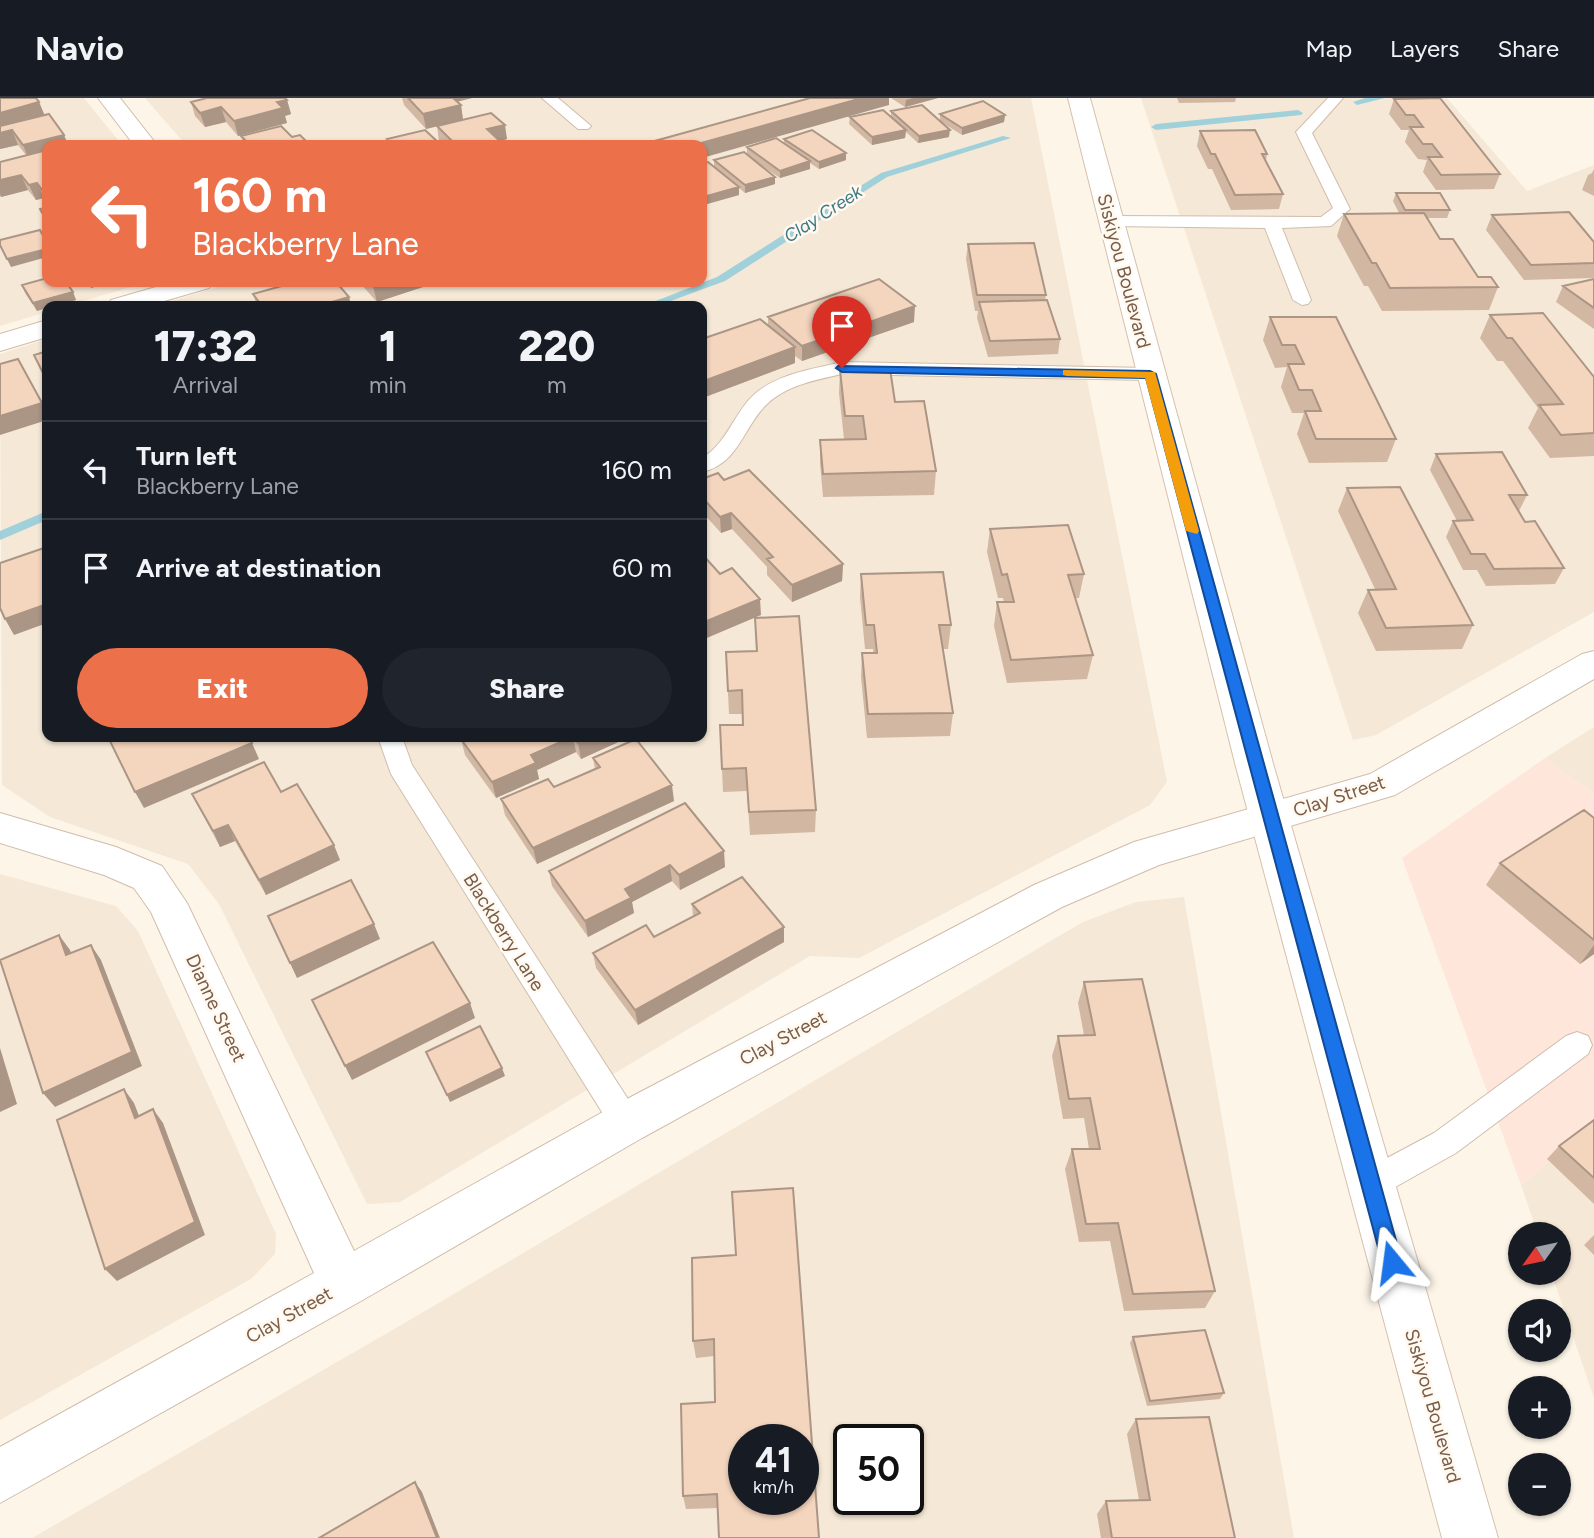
<!DOCTYPE html>
<html lang="en">
<head>
<meta charset="utf-8">
<style>
	:root { --surface:#171b24; --page:#20242c; --text:#f1f3f6; --muted:#9ea1a6; --line:#363941; --accent:#ec7049 }
	body { margin:0; font-family:Figtree,sans-serif; background:var(--page); color:var(--text); height:100vh; display:flex; flex-direction:column; font-size:26px; white-space:nowrap }
	* { box-sizing:border-box; margin:0 }
	p { font-size:23px; color:var(--muted) }
	.icon { flex:none; width:38px; height:38px; fill:none; stroke:currentColor; stroke-width:2; stroke-linecap:round; stroke-linejoin:round }
	.map { position:relative; flex:1; overflow:hidden }
	.panel { position:absolute; left:42px; top:203px; width:665px; height:441px; display:flex; flex-direction:column; background:var(--surface); border-radius:14px; box-shadow:0 2px 5px #0004 }
	.panel>* { flex:none }
	.hud { position:absolute; left:42px; top:42px; width:665px; height:147px; border-radius:14px; box-shadow:0 2px 5px #0004; background:#ec7049; color:#fff; overflow:hidden }
	.needle { width:46px; rotate:237deg }
	.buttons { position:absolute; left:1508px; top:1124px; display:grid; gap:14px }
	.buttons a { display:grid; place-items:center; width:63px; height:63px; border-radius:50%; background:var(--surface); box-shadow:0 2px 5px #0004; font-size:35px }
	.speed { position:absolute; left:728px; top:1326px; display:flex; gap:14px; font-size:35px; font-weight:700; text-align:center }
	.speed>* { display:grid; place-content:center; width:91px; height:91px; border-radius:50%; background:var(--surface); box-shadow:0 2px 5px #0004; line-height:1 }
	.speed small { font-size:18px; font-weight:400 }
	.speed .limit { border:4px solid #111; border-radius:10px; background:#fff; color:#111 }
	.pin { position:absolute; display:grid; place-items:center; width:60px; height:60px; color:#fff; margin:-72px -30px; border-radius:50% 50% 50% 0; rotate:-45deg; box-shadow:0 0 7px #0007 }
	.pin .icon { rotate:45deg }
	.me { position:absolute; width:77px; margin:-38px; rotate:344deg; stroke-linejoin:round; filter:drop-shadow(0 0 5px #0008) }
	.turn { display:flex; align-items:center; gap:24px; height:147px; padding:0 35px; font-size:32px }
	.turn .icon { width:91px; height:91px; stroke-width:2.5 }
	.turn b { display:block; font-size:49px; line-height:60px }
	.eta { display:flex; justify-content:space-evenly; align-items:center; height:119px; text-align:center }
	.eta b { font-size:42px; font-weight:800; line-height:49px }
	.cta { display:flex; gap:14px; margin-top:auto; padding:14px 35px }
	.cta a { flex:1; height:80px; border-radius:42px; background:var(--accent); color:#fff; font-size:28px; font-weight:800; line-height:80px; text-align:center }
	.cta a+a { background:var(--page); color:var(--text) }
	ul { padding:0; list-style:none }
	li { display:flex; align-items:center; gap:21px; height:98px; padding:0 35px; border-top:2px solid var(--line) }
	li div { flex:1 }
	li b { display:block; font-size:26px }
	li em { font-style:normal }
	header { display:flex; align-items:center; gap:42px; box-sizing:border-box; height:98px; padding:0 35px; background:var(--surface); border-bottom:2px solid var(--line) }
	header strong { font-size:33px }
	nav { display:flex; gap:38px; margin-inline-start:auto; font-size:24px }
	.map>svg:first-child { display:block }
	.residential { fill:#f5e8d6; fill-rule:evenodd }
	.commercial { fill:#fee6db }
	.lines { fill:none; stroke-linecap:round; stroke-linejoin:round }
	.stream { fill:#a0d1db; fill-rule:evenodd }
	.lane-casing { stroke:#d0bdac; stroke-width:2 }
	.street-casing { stroke:#d0bdac; stroke-width:2 }
	.secondary-casing { stroke:#d6c0ac; stroke-width:2 }
	.lane { fill:#fff; fill-rule:evenodd }
	.street { fill:#fff; fill-rule:evenodd }
	.secondary { fill:#fff; fill-rule:evenodd }
	.wall { fill:#d2b7a3 }
	.shaded-wall { fill:#ab9585 }
	.building { fill:#f4d5be; stroke:#ab9585; stroke-width:2; fill-rule:evenodd }
	.route { fill:#1a73e8; stroke:#114b97; stroke-width:2 }
	.slow { fill:#f59e0b }
	.labels { text-anchor:middle; dominant-baseline:central; stroke-width:5; stroke-linejoin:round; paint-order:stroke }
	.far-water-label { font-size:18px; font-style:italic; fill:#3f7986; stroke:#fff9ef }
	.street-label { font-size:19px; fill:#795c4a; stroke:#fff9ef }
</style>
</head>
<body>
<header>
<strong>Navio</strong>
<nav><a>Map</a><a>Layers</a><a>Share</a></nav>
</header>
<div class="map">
<svg width="1594" height="1440" viewBox="0 0 1594 1440">
	<rect width="100%" height="100%" fill="#fdf5e8"/>
	<path class="residential" d="M0 0H84L122 47H47V184H148L66 208H47V214L0 228Z
		M145 0H1031L1167 684 1150 707 859 860 810 858 400 1104 367 1106 219 806 188 766 50 719 2 687 0 256 47 241V639H702V208H155L235 184H702V47H186Z
		M1141 0H1447L1527 93 1594 67V514L1376 637 1353 642Z
		M1594 629V696L1545 660Z
		M0 776 116 808 138 833 276 1136 275 1156 251 1181 0 1322Z
		M1184 799 1294 1440H32L408 1223 1083 824 1136 804ZM744 1342H803V1402H744ZM849 1342H908V1402H849Z
		M1594 1027V1300L1551 1174H1559V1136H1538L1521 1087Z"/>
	<path class="commercial" d="M1545 660 1594 696V1027L1521 1087 1402 760Z"/>
	<g class="lines">
		<path class="stream" d="M1365 0H1385L1357 7 1353 4Z
			M1298 12 1303 15 1301 17 1156 32 1151 29 1156 26Z
			M1003 38 1011 40 887 79 725 183 657 208H643L717 179 881 75Z
			M47 413V422L0 442V433Z"/>
		<defs>
			<path id="lane" d="M542 0H558L591 28 588 31H578Z
				M1328 0H1343L1312 35 1350 111 1331 128 1282 130 1311 202 1308 206 1302 207 1293 202 1265 130 1110 128 1102 123 1110 118 1321 119 1333 110 1296 34Z
				M842 264 1150 270 1160 276 1150 282 842 276C816 282 787 287 767 306 743 329 739 366 702 374V360C724 347 731 324 747 304 769 277 809 272 842 264Z
				M378 639H402L412 667 637 1015 642 1025 637 1035 626 1039 615 1035 391 676Z
				M1577 934 1588 938 1592 947 1588 956 1456 1055 1381 1097 1370 1101 1359 1097 1354 1086 1359 1075 1434 1035 1566 938Z"/>
			<path id="street" d="M98 0H120L157 47H134Z
				M173 184H213L209 190 147 208H107L111 202Z
				M47 222V239L0 253V236Z
				M1594 553V581L1395 697 1159 767 1062 809 642 1040 361 1203 0 1405V1349L314 1175 151 814 134 790 104 777 0 745V715L116 749 162 768 187 805 354 1153 610 1010 1034 787 1134 744 1370 676 1582 556Z"/>
			<path id="secondary" d="M1068 0H1090L1274 669 1498 1440H1442L1236 669Z"/>
		</defs>
		<use href="#lane" class="lane-casing"/>
		<use href="#street" class="street-casing"/>
		<use href="#secondary" class="secondary-casing"/>
		<use href="#lane" class="lane"/>
		<use href="#street" class="street"/>
		<use href="#secondary" class="secondary"/>
	</g>
	<path class="wall" d="M0 0 39 4 44 17 64 37 68 47H47V106L44 100 36 102 28 92 1 99 0 97V64L26 57 18 47 0 51Z
		M402 0H472L457 4 461 7 463 22 507 41 500 43 504 47H444L439 43 437 28 426 31 404 7Z
		M891 0H938L905 9Z
		M1177 0H1236L1235 4 1179 5Z
		M1394 1 1500 76 1494 91 1436 92 1423 74 1427 62 1418 61 1405 44 1409 32H1401L1389 16Z
		M287 2 291 16 285 18 287 25 238 38 226 24 205 29 195 18 191 4Z
		M891 13 940 23V16L1005 17 1004 24 962 37 943 25 949 39 918 45 906 34 905 40 872 47 849 26 850 19H891Z
		M1200 33 1267 56 1266 63 1283 96 1279 111 1231 112 1212 71H1208L1197 48Z
		M241 38 292 39 310 47H244Z
		M784 41 846 62 819 71 810 65V71L780 80 755 63 775 79V86L745 95 739 90V97L707 106 702 102V66L714 69V62L747 56V49L784 46Z
		M1594 71V98L1582 92 1588 77 1592 75Z
		M1396 95 1450 112 1447 120H1427L1440 141 1478 179 1498 189 1489 212 1382 213 1368 188H1364L1337 138 1344 116 1399 115 1393 103Z
		M47 109V128L40 111Z
		M1492 117 1594 144V180L1524 182 1486 132Z
		M968 146 1046 197 1045 202 1060 241 1058 256 988 259 977 220 978 213H975L966 161Z
		M1594 181V231L1556 204 1563 188Z
		M359 184H428L429 187 377 204Z
		M22 187 73 194 76 202 54 208H47L37 213 25 195Z
		M253 196 349 199 351 208H257Z
		M1490 217 1594 279V358L1550 360 1528 330 1538 310 1503 263H1497L1480 240Z
		M768 219 914 224 802 263 795 258V265L705 299 702 296V241L768 227Z
		M1270 219 1396 341 1387 364 1309 365 1297 336 1304 315H1292L1281 289 1287 269 1275 270 1263 242Z
		M840 272 936 373 934 397 823 399 820 365V342L844 341 839 295Z
		M1436 356 1527 397 1519 413 1525 424 1564 470 1555 486 1486 488 1477 472H1463L1446 439 1453 423H1457L1430 372Z
		M702 381 724 382 843 466 842 483 792 504 767 477V469L732 431 721 435 702 414Z
		M1347 390 1473 527 1462 551 1376 553 1358 515 1368 492 1375 491 1338 413Z
		M990 431 1084 476 1079 500H1075L1093 557 1087 581 1007 585 994 528 997 504H1004L1003 500H998L987 454Z
		M861 476 951 527 948 551H943L953 615 950 638 867 640 861 579 862 555H873V551H865L860 499Z
		M755 520 816 712 815 734 750 737 747 693 723 694 722 671 743 627V616H729L726 554 756 553Z
		M465 639H625V641L581 661 576 654 537 672 539 681 496 700 465 657 461 641Z
		M593 660 674 703 537 766 505 717 501 701 554 689 595 671Z
		M192 696 340 762 266 797 235 743 220 749Z
		M685 705 725 769 680 792 672 783 632 804 634 815 588 839 552 788 549 773Z
		M1594 720V856L1580 866 1486 787 1500 765Z
		M692 806 784 844 638 927 596 870 593 855 654 839 693 818Z
		M1084 884 1215 1193 1205 1210 1124 1213 1110 1143 1079 1144 1065 1071 1072 1051H1089L1084 1020 1063 1021 1052 958 1058 938 1084 937 1078 905Z
		M1594 1022V1106L1547 1061 1559 1048Z
		M1594 1137V1157L1584 1147Z
		M692 1160 819 1440 718 1410 686 1411 683 1398 715 1304 714 1258 696 1260 693 1243Z
		M1133 1239 1224 1295 1220 1301 1147 1308 1130 1245Z
		M1136 1321 1235 1440H1101L1097 1416 1106 1403 1139 1402 1127 1336Z"/>
	<path class="shaded-wall" d="M446 0H472L447 6Z
		M862 0H889V7L702 60V47H694Z
		M913 0H938L905 9 906 2Z
		M287 2 291 16 285 18 287 25 238 38 234 23 277 4Z
		M39 4 45 18 0 31V15Z
		M461 7 463 22 426 31 423 16Z
		M221 9 226 24 205 29 200 15Z
		M1005 17 1004 24 962 37V30Z
		M505 27 507 41 490 46 487 31Z
		M12 32 18 47 0 51V35Z
		M906 32 905 40 872 47V39Z
		M950 32 949 39 918 45 919 38Z
		M64 37 68 47H47V58L29 62 23 47Z
		M846 55V62L819 71V64Z
		M810 63V71L780 80V73Z
		M21 77 28 92 1 99 0 96V82Z
		M775 79V86L745 95V87Z
		M37 85 44 100 36 102 29 87Z
		M739 89V97L707 106V98Z
		M47 90V105L42 92Z
		M47 151V159L11 169 7 161Z
		M89 184H113L91 190Z
		M386 184H428L429 187 377 204 373 188Z
		M73 194 76 202 54 208H47V210L37 213 33 205Z
		M349 199 351 208H318Z
		M915 208 914 224 802 263V248Z
		M795 249V265L705 299 704 283Z
		M42 305 47 315V322L0 337V318Z
		M706 323 707 339 702 341V324Z
		M731 415 732 431 721 435 720 419Z
		M843 466 842 483 792 504V487Z
		M760 501 761 517 702 542V525Z
		M47 506V525L14 537 5 521Z
		M573 639 576 654 537 672 539 681 496 700 492 684 531 657Z
		M593 639H625V641L581 661 578 645Z
		M252 645 259 661 144 710 135 694Z
		M672 687 674 703 537 766 533 750Z
		M228 727 235 743 220 749 213 733Z
		M334 747 340 762 266 797 259 782Z
		M724 753 725 769 680 792 679 777Z
		M670 767 672 783 632 804 634 815 588 839 585 823 625 791Z
		M374 826 380 841 297 880 290 865Z
		M784 829V844L638 927 635 912Z
		M59 837 70 852 77 872 66 857Z
		M91 847 101 862 142 968 55 1009 43 995Z
		M1594 847V856L1580 866Z
		M470 905 475 920 352 982 345 968Z
		M0 950 17 1006 0 1014Z
		M502 970 505 978 450 1004 447 997Z
		M124 991 134 1005 145 1033 135 1020Z
		M153 1011 163 1025 205 1137 117 1183 105 1171Z
		M415 1384 422 1394 440 1440H437Z"/>
	<path class="building" d="M0 0H36L39 4 0 15Z
		M207 0H285L287 2 277 4 283 10 234 23 221 9 200 15 191 4Z
		M408 0H453L461 7 423 16Z
		M810 0H862L694 47H655L651 44Z
		M1440 0 1500 76 1441 77 1428 59H1442L1432 46H1423L1410 29H1423L1414 17H1406L1394 1Z
		M983 3 1005 17 962 30 940 16Z
		M922 7 950 32 919 38 891 13Z
		M883 12 906 32 872 39 850 19Z
		M491 15 505 27 487 31 504 47H456L437 28Z
		M49 16 64 37 23 47 12 32 0 35V28Z
		M281 28 292 39 300 37 310 47H250L241 38Z
		M425 32 441 47H393L387 41Z
		M812 32 846 55 819 64 784 41Z
		M1255 32 1267 56H1262L1283 96 1235 97 1215 56H1211L1200 33Z
		M776 40 810 63 780 73 747 49Z
		M47 52V90L42 92 37 85 29 87 21 77 0 82V64Z
		M744 54 775 79 745 87 714 62Z
		M708 64 739 89 707 98 702 94V66Z
		M1396 95H1440L1450 112H1405Z
		M47 109V123L40 111Z
		M1569 114 1594 144V165L1531 167 1492 117Z
		M1424 115 1440 141H1453L1478 179H1491L1498 189 1390 190 1376 165H1372L1344 116Z
		M40 132 47 145V151L7 161 0 147V142Z
		M1034 145 1046 197H977L968 146Z
		M47 180V184H66L73 194 33 205 22 187Z
		M879 181 915 208 802 248 768 219Z
		M1594 181V210L1563 188Z
		M296 184H336L349 199 318 208H262L253 196Z
		M369 184H386L373 188Z
		M1047 202 1060 241 990 243 979 204Z
		M1543 215 1594 279V335L1561 337 1539 307 1563 306 1512 240H1507L1490 217Z
		M1270 219H1336L1396 341H1316L1305 313H1321L1312 292H1299L1288 266H1304L1295 247H1282Z
		M760 221 795 249 704 283 702 281V241Z
		M47 253V283L34 257Z
		M18 261 42 305 0 318V266Z
		M890 271 895 304 924 303 936 373 823 376 820 342 866 341 863 318H845L840 272Z
		M1502 354 1527 397H1509L1525 424 1535 423 1564 470 1494 471 1485 456H1471L1453 423 1473 422 1436 356Z
		M749 372 843 466 792 487 767 461 773 459 731 415 720 419 702 399V381L718 375 724 382Z
		M1400 389 1473 527 1386 530 1368 492 1396 491 1347 390Z
		M1068 427 1084 476 1068 477 1093 557 1011 562 997 504H1014L1007 476 1002 477 990 431Z
		M47 449V506L5 521 0 510V465Z
		M702 456 720 476 732 470 760 501 702 525Z
		M943 474 951 527H939L953 615 868 616 862 555H877L874 527H866L861 476Z
		M799 518 816 712 749 714 746 670 722 671 720 627H743L742 592 728 593 726 554 757 553 755 520Z
		M108 639H249L252 645 135 694Z
		M465 639H572L531 657 536 665 492 684 461 641Z
		M573 639H593L578 645Z
		M636 641 672 687 533 750 501 701 548 681 554 689 600 669 593 660Z
		M264 664 281 694 297 686 334 747 259 782 228 727 213 733 192 696Z
		M685 705 724 753 679 777 670 767 625 791 631 800 585 823 549 773Z
		M1584 712 1594 720V842L1500 765Z
		M742 779 784 829 635 912 593 855 646 827 654 839 700 815 692 806Z
		M351 782 374 826 290 865 268 818Z
		M59 837 66 857 91 847 132 954 43 995 0 862Z
		M433 844 470 905 345 968 312 902Z
		M1142 881 1215 1193 1133 1196 1118 1125 1086 1126 1072 1051H1100L1090 1000 1069 1001 1058 938 1095 937 1084 884Z
		M480 928 502 970 447 997 426 954Z
		M124 991 135 1020 153 1011 195 1124 105 1171 57 1022Z
		M1594 1022V1080L1559 1048Z
		M793 1090 819 1440H719L717 1396 683 1398 681 1306 715 1304 714 1241 693 1243 692 1160 736 1157 732 1094ZM744 1342H803V1402H744Z
		M1205 1232 1224 1295 1150 1303 1133 1239Z
		M1209 1319 1235 1440H1112L1106 1403 1150 1402 1136 1321Z
		M415 1384 437 1440H319Z"/>
	<path class="route" d="M838 268 1150 273 1156 276 1402 1164 1399 1171 1392 1174 1385 1171 1382 1164 1146 280 842 274 836 270Z"/>
	<path class="slow" d="M1063 272 1155 274 1199 433 1197 436 1186 433 1145 280 1067 278 1063 277Z"/>
	<g class="labels">
		<g class="far-water-label">
			<text transform="translate(823 116) rotate(-33)">Clay Creek</text>
		</g>
		<g class="street-label">
			<text transform="translate(1124 173) rotate(75)">Siskiyou Boulevard</text>
			<text transform="translate(1339 698) rotate(-18)">Clay Street</text>
			<text transform="translate(504 834) rotate(58)">Blackberry Lane</text>
			<text transform="translate(216 910) rotate(65)">Dianne Street</text>
			<text transform="translate(783 940) rotate(-28)">Clay Street</text>
			<text transform="translate(289 1217) rotate(-29)">Clay Street</text>
			<text transform="translate(1433 1308) rotate(74)">Siskiyou Boulevard</text>
		</g>
	</g>
</svg>
<div class="buttons">
<a><svg class="needle" viewBox="-14 -14 28 28"><path d="M0-13l5 13h-10z" fill="#e53935"/><path d="M0 13l5-13h-10z" fill="#9ea1a6"/></svg></a>
<a><svg class="icon" aria-label="sound" viewBox="0 0 24 24"><path d="M4 9h4l5-4v14l-5-4H4zM17 9q2 3 0 6"/></svg></a>
<a>+</a>
<a>−</a>
</div>
<div class="speed"><div>41<small>km/h</small></div><div class="limit">50</div></div>
<div class="pin" style="left:842px;top:270px;background:#d93025"><svg class="icon" aria-label="arrive" viewBox="0 0 24 24"><path d="M6 21V4h12l-3 4 3 4H6"/></svg></div>
<svg class="me" style="left:1392px;top:1164px" viewBox="-20 -20 40 40"><path d="M0-17L14 15 0 8-14 15z" fill="#1a73e8" stroke="#fff" stroke-width="4"/></svg>
<div class="hud">
<div class="turn"><svg class="icon" aria-label="left" viewBox="0 0 24 24"><path d="M17 20v-9H6M10 6l-5 5 5 5"/></svg><div><b>160 m</b>Blackberry Lane</div></div>
</div>
<section class="panel">
<div class="eta">
<div><b>17:32</b><p>Arrival</p></div>
<div><b>1</b><p>min</p></div>
<div><b>220</b><p>m</p></div>
</div>
<ul>
<li><svg class="icon" aria-label="left" viewBox="0 0 24 24"><path d="M17 20v-9H6M10 6l-5 5 5 5"/></svg><div><b>Turn left</b><p>Blackberry Lane</p></div><em>160 m</em></li>
<li><svg class="icon" aria-label="arrive" viewBox="0 0 24 24"><path d="M6 21V4h12l-3 4 3 4H6"/></svg><div><b>Arrive at destination</b></div><em>60 m</em></li>
</ul>
<div class="cta"><a>Exit</a><a>Share</a></div>
</section>
</div>
</body>
</html>
